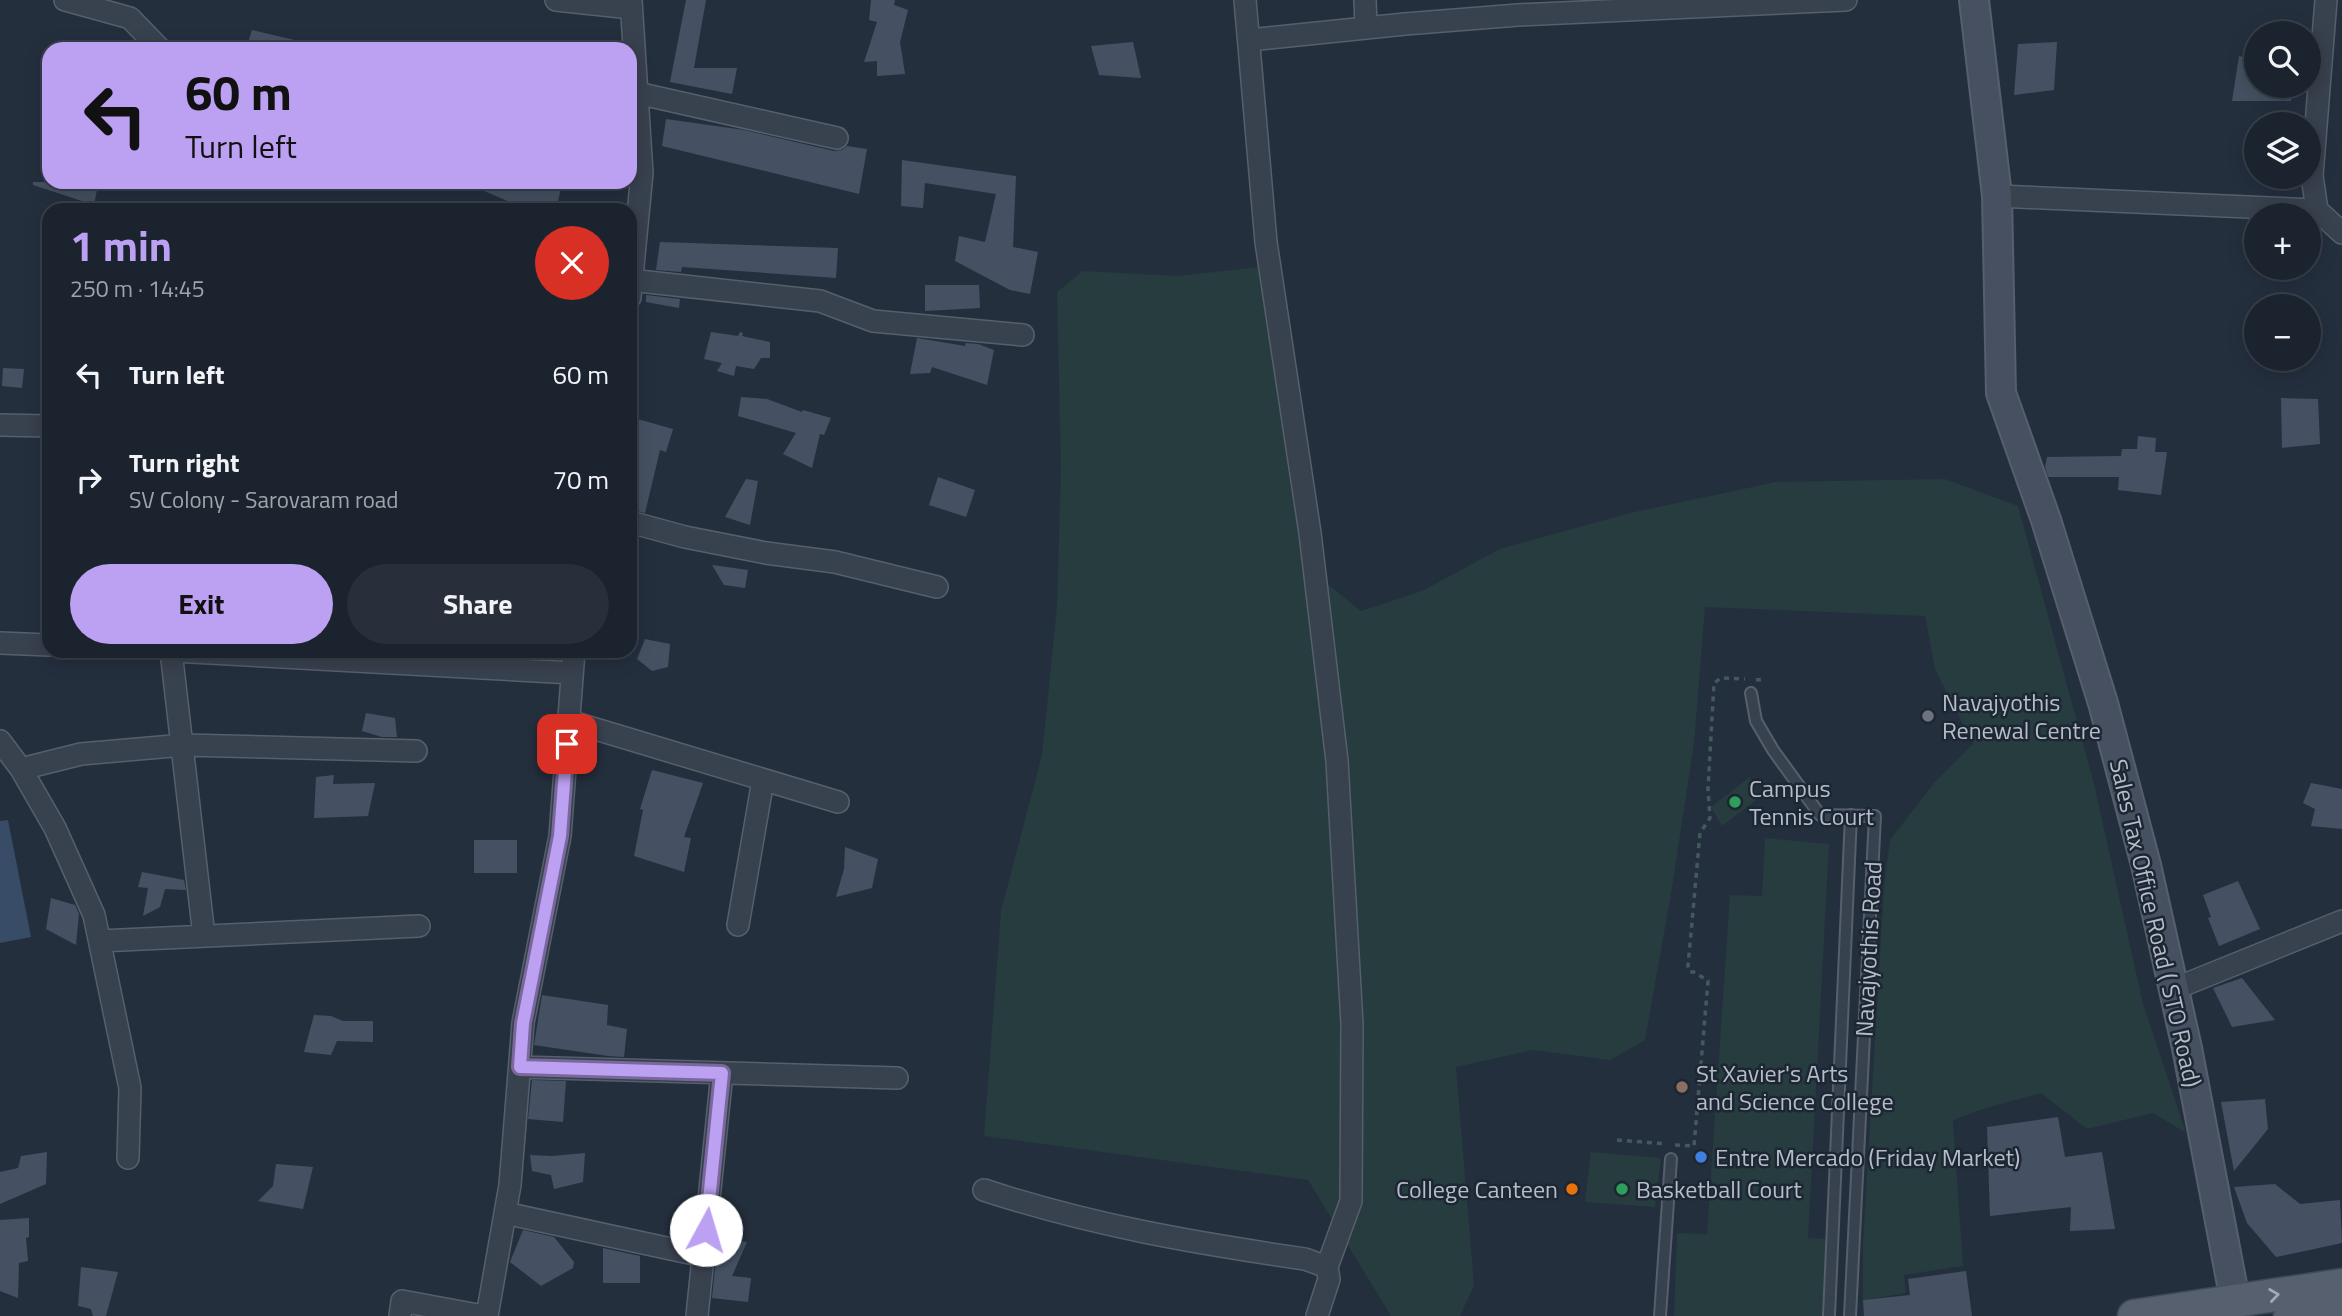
<!DOCTYPE html>
<html lang="en">
<head>
<meta charset="utf-8">
<style>
	:root { --surface:#1b232e; --page:#282f3a; --text:#f1f3f6; --muted:#a0a4aa; --line:#39404a; --accent:#bca0f2 }
	body { margin:0; font-family:"Titillium Web",sans-serif; background:var(--page); color:var(--text); height:100vh; display:flex; flex-direction:column; font-size:26px; white-space:nowrap }
	* { box-sizing:border-box; margin:0 }
	p { font-size:23px; color:var(--muted) }
	.icon { flex:none; width:38px; height:38px; fill:none; stroke:currentColor; stroke-width:2; stroke-linecap:round; stroke-linejoin:round }
	.map { position:relative; flex:1; overflow:hidden }
	.side { position:absolute; left:42px; top:203px; width:595px; height:455px; display:flex; flex-direction:column; background:var(--surface); border-radius:21px; box-shadow:0 4px 18px #0003,0 0 0 2px var(--line) }
	.side>* { flex:none }
	.top-card { position:absolute; left:42px; top:42px; width:595px; height:147px; border-radius:21px; box-shadow:0 4px 18px #0003,0 0 0 2px var(--line); background:#bca0f2; color:#111; overflow:hidden }
	.buttons { position:absolute; left:2244px; top:21px; display:grid; gap:14px }
	.buttons a { display:grid; place-items:center; width:77px; height:77px; border-radius:50%; background:var(--surface); box-shadow:0 4px 18px #0003,0 0 0 2px var(--line); font-size:35px }
	.pin { position:absolute; display:grid; place-items:center; width:60px; height:60px; color:#fff; margin:-30px; border-radius:14px; box-shadow:0 4px 10px #0006 }
	.me { position:absolute; width:77px; margin:-38px; rotate:6deg; stroke-linejoin:round; filter:drop-shadow(0 0 5px #0008) }
	.turn { display:flex; align-items:center; gap:24px; height:147px; padding:0 28px; font-size:32px }
	.turn .icon { width:91px; height:91px; stroke-width:2.5 }
	.turn b { display:block; font-size:49px; line-height:60px }
	.round { display:grid; place-items:center; flex:none; width:74px; height:74px; border-radius:37px; background:var(--page) }
	.overview { display:flex; align-items:center; justify-content:space-between; height:119px; padding:0 28px }
	h1 { font-size:42px; font-weight:700; line-height:52px; color:var(--accent) }
	.action { display:flex; gap:14px; margin-top:auto; padding:14px 28px }
	.action a { flex:1; height:80px; border-radius:42px; background:var(--accent); color:#111; font-size:28px; font-weight:700; line-height:80px; text-align:center }
	.action a+a { background:var(--page); color:var(--text) }
	ul { padding:0; list-style:none }
	li { display:flex; align-items:center; gap:21px; height:105px; padding:0 28px }
	li div { flex:1 }
	li b { display:block; font-size:26px }
	li em { font-style:normal }
	.map>svg:first-child { display:block }
	.green { fill:#263c3f }
	.water { fill:#394c67 }
	.building { fill:#455162 }
	.lines { fill:none; stroke-linecap:round; stroke-linejoin:round }
	.lane-casing { stroke:#565f6c; stroke-width:14 }
	.street-casing { stroke:#565f6c; stroke-width:24 }
	.secondary-casing { stroke:#565f6c; stroke-width:32 }
	.primary-casing { stroke:#414a57; stroke-width:35 }
	.path { stroke:#44595c; stroke-width:3.5; stroke-dasharray:5 5; stroke-linecap:butt }
	.lane { stroke:#38414e; stroke-width:10 }
	.street { stroke:#38414e; stroke-width:21 }
	.secondary { stroke:#465061; stroke-width:28 }
	.primary { stroke:#56606e; stroke-width:32 }
	.oneway { stroke:#a1aab7 }
	.route-casing { stroke:#7a689d; stroke-width:18 }
	.route { stroke:#bca0f2; stroke-width:12 }
	.worship-dot { fill:#6b7280; stroke:#1d2633; stroke-width:2.5 }
	.leisure-dot { fill:#2e9e5b; stroke:#1d2633; stroke-width:2.5 }
	.education-dot { fill:#8d6e63; stroke:#1d2633; stroke-width:2.5 }
	.shop-dot { fill:#3f7fe0; stroke:#1d2633; stroke-width:2.5 }
	.food-dot { fill:#e8710a; stroke:#1d2633; stroke-width:2.5 }
	.labels { text-anchor:middle; dominant-baseline:central; stroke-width:5; stroke-linejoin:round; paint-order:stroke }
	.poi-label { font-size:24px; fill:#b4bcc9; stroke:#1d2633; text-anchor:start }
	.street-label { font-size:24px; fill:#b4bcc9; stroke:#1d2633 }
</style>
</head>
<body>
<div class="map">
<svg width="2342" height="1316" viewBox="0 0 2342 1316">
	<rect width="100%" height="100%" fill="#242f3e"/>
	<path class="green" d="M1269 266 1314 573 1361 611 1422 591 1500 549 1630 513 1776 482 1945 479 2018 506 2094 784 2143 1004 2186 1133 2153 1113 2087 1129 2041 1093 1986 1108 1953 1120 1963 1266 1904 1275 1906 1293 1863 1300V1244L1884 886 1890 840 1934 783 1973 744 1935 669 1925 616 1705 607 1694 743 1672 888 1645 1040 1610 1060 1533 1050 1456 1067 1474 1285 1460 1316H1391L1308 1180 984 1136 1001 911 1042 755 1057 607 1061 470 1057 292 1083 271 1178 276Z
		M1750 777 1759 798 1722 826 1711 807Z
		M1765 838 1829 844 1808 1238 1827 1239 1824 1316H1674L1677 1233 1707 1234 1730 895 1762 896Z
		M1591 1152 1661 1158 1655 1207 1585 1202Z"/>
	<path class="water" d="M8 820 31 937 0 943V821Z"/>
	<path class="building" d="M686 0H706L694 68H737L732 94 670 82Z
		M871 0H895L894 5 908 10 900 42 905 74 877 76V61L864 62 877 22 869 20Z
		M252 30 307 43V49H246Z
		M1133 42 1141 78 1099 75 1091 46Z
		M2057 42 2054 90 2014 95 2018 44Z
		M2239 56 2256 60V86H2294L2291 101H2232Z
		M666 119 744 130 834 151 842 150 847 146 867 149 859 194 662 146Z
		M902 160 1016 176 1013 247 1038 252 1030 294 1010 290 955 261 959 236 985 242 996 194 925 183 923 208 901 206Z
		M33 182H90L98 185 94 205 33 185Z
		M463 182H548L562 184 556 210H529Z
		M660 242 838 248 836 278 682 267 681 272 656 270Z
		M925 285H979L980 308 925 311Z
		M646 295 680 299 679 308 646 302Z
		M711 332 738 336 740 332 743 333 742 336 770 342V358H761L754 369 736 366 734 376 717 371 722 363 704 359Z
		M917 338 965 346 966 343 978 344 994 350 987 385 932 367 930 373 910 374Z
		M3 368 24 369 22 388 2 386Z
		M741 397 767 399 802 412 803 410 831 418 824 435 820 434 812 468 783 454 796 433 738 416Z
		M2281 398 2318 399 2320 444 2282 448Z
		M634 418 673 429 666 452 660 450 645 513 630 509V444Z
		M2138 436 2156 438 2155 452H2167L2161 495 2118 490 2119 477H2048L2045 467 2047 457 2121 456 2122 449H2137Z
		M938 477 975 490 966 517 929 505Z
		M746 479 758 481 750 525 725 517Z
		M712 565 748 570 745 588 724 585Z
		M645 639 670 644 668 667 652 671 637 659Z
		M366 713 395 718 397 737H382L362 731Z
		M652 770 703 783 684 837 691 838 684 872 634 856 643 810 640 809Z
		M334 775 333 784 375 783 368 816 314 818 316 777Z
		M2311 783 2342 789V829L2311 826 2315 809 2303 803Z
		M474 840H517V873H474Z
		M845 847 878 859 872 888 836 897 844 869Z
		M142 872 184 880 186 890 165 889 160 907 143 916 148 888 138 887Z
		M2238 881 2260 929 2219 946 2208 918 2211 917 2203 895Z
		M51 898 75 905 79 914 76 945 46 929Z
		M2242 978 2275 1020 2232 1027 2213 988Z
		M542 995 608 1005 607 1025 627 1029 624 1057 608 1056 534 1045Z
		M314 1015 331 1016 343 1021H373V1042L337 1041 331 1055 304 1052Z
		M532 1080 566 1081 563 1122 528 1119Z
		M2265 1099 2268 1129 2234 1171 2221 1102Z
		M2058 1117 2065 1157 2102 1152 2115 1229 2070 1231 2071 1207 1990 1216 1987 1127Z
		M47 1152 46 1184 0 1204V1172L18 1168 21 1156Z
		M585 1153 583 1182 554 1189 551 1175 532 1171 530 1155 552 1156Z
		M276 1164 313 1167 303 1209 258 1201 273 1186Z
		M2275 1184 2300 1204 2340 1200 2342 1243 2276 1257 2247 1223 2234 1187Z
		M29 1218V1237L26 1238 28 1261 19 1263 18 1298 0 1291V1220Z
		M523 1230 554 1237 574 1262 573 1268 541 1286 510 1262Z
		M718 1238 747 1242 732 1276 751 1278 748 1302 712 1298Z
		M603 1248 640 1256V1283H603Z
		M81 1267 118 1272 106 1316H93L91 1309 78 1306Z
		M1966 1271 1972 1316H1864L1863 1300 1910 1295 1908 1279Z"/>
	<g class="lines">
		<defs>
			<path id="lane" d="M1751 693 1756 721 1773 750 1820 815 1875 816 1850 1316
				M1660 1316 1671 1159
				M1829 1316 1851 815"/>
			<path id="street" d="M65 0 130 18 160 49
				M556 0 631 8
				M1245 0 1266 242 1310 533 1337 761 1352 1024 1351 1201 1327 1267
				M1365 0 1366 28
				M2326 0 2312 176 2317 210 2342 233
				M1249 40 1405 24 1518 15 1846 0
				M637 93 837 138
				M1997 196 2317 210
				M630 280 820 301 873 321 1023 335
				M630 297 642 173 631 0
				M0 425 49 426
				M630 522 685 537 766 553 835 562 937 587
				M0 643 49 645
				M171 651 204 936
				M173 651 572 673
				M569 721 838 802
				M0 741 21 769 55 828 94 915 130 1088 128 1158
				M21 769 81 754 184 745 416 751
				M738 925 763 780
				M100 941 419 926
				M2174 989 2342 921
				M520 1067 897 1078
				M984 1190C1090 1225 1195 1243 1305 1259L1327 1267 1329 1279 1317 1316
				M505 1213 703 1256
				M400 1316 402 1301 483 1316
				M487 1316 510 1185 523 1023 560 836 574 651
				M697 1316 722 1073"/>
			<path id="secondary" d="M1974 0 1997 196 2001 393 2046 520 2103 703 2146 865 2187 1048 2238 1316"/>
			<path id="primary" d="M2134 1316 2342 1285
				M2290 1316 2342 1306"/>
		</defs>
		<use href="#lane" class="lane-casing"/>
		<use href="#street" class="street-casing"/>
		<use href="#secondary" class="secondary-casing"/>
		<use href="#primary" class="primary-casing"/>
		<path class="path" d="M1756 680 1766 679
			M1617 1140 1667 1144
			M1675 1145 1694 1146 1708 981 1694 972H1690L1688 966 1700 833 1710 818 1708 789 1714 683 1721 678 1745 679"/>
		<use href="#lane" class="lane"/>
		<use href="#street" class="street"/>
		<use href="#secondary" class="secondary"/>
		<use href="#primary" class="primary"/>
	</g>
	<defs><path id="oneway-chevron" d="M-2-3.5L2.5 0L-2 3.5" fill="none" stroke-width="1.6" stroke-linecap="round" stroke-linejoin="round" transform="scale(1.75)"/></defs>
	<use class="oneway" href="#oneway-chevron" transform="translate(2274 1295) rotate(-8)"/>
	<g class="lines">
		<defs>
			<path id="route" d="M567 744 560 836 523 1023 520 1067 722 1073 706 1230"/>
		</defs>
		<use href="#route" class="route-casing"/>
		<use href="#route" class="route"/>
	</g>
	<circle class="worship-dot" cx="1928" cy="716" r="7"/>
	<g class="leisure-dot">
		<circle cx="1735" cy="802" r="7"/>
		<circle cx="1622" cy="1189" r="7"/>
	</g>
	<circle class="education-dot" cx="1682" cy="1087" r="7"/>
	<circle class="shop-dot" cx="1701" cy="1157" r="7"/>
	<circle class="food-dot" cx="1572" cy="1189" r="7"/>
	<g class="labels">
		<g class="poi-label">
			<text x="1942" y="702">Navajyothis<tspan x="1942" dy="28">Renewal Centre</tspan></text>
			<text x="1749" y="788">Campus<tspan x="1749" dy="28">Tennis Court</tspan></text>
			<text x="1696" y="1073">St Xavier's Arts<tspan x="1696" dy="28">and Science College</tspan></text>
			<text x="1715" y="1157">Entre Mercado (Friday Market)</text>
			<text x="1558" y="1189" text-anchor="end">College Canteen</text>
			<text x="1636" y="1189">Basketball Court</text>
		</g>
		<g class="street-label">
			<text transform="translate(2156 923) rotate(77)">Sales Tax Office Road ( STO Road)</text>
			<text transform="translate(1868 949) rotate(-87)">Navajyothis Road</text>
		</g>
	</g>
</svg>
<div class="buttons">
<a><svg class="icon" aria-label="search" viewBox="0 0 24 24"><circle cx="10" cy="10" r="6"/><path d="M15 15l6 6"/></svg></a>
<a><svg class="icon" aria-label="layers" viewBox="0 0 24 24"><path d="M12 4l9 5-9 5-9-5zM3 14l9 5 9-5"/></svg></a>
<a>+</a>
<a>−</a>
</div>
<div class="pin" style="left:567px;top:744px;background:#d93025"><svg class="icon" aria-label="arrive" viewBox="0 0 24 24"><path d="M6 21V4h12l-3 4 3 4H6"/></svg></div>
<svg class="me" style="left:706px;top:1230px" viewBox="-20 -20 40 40"><circle r="19" fill="#fff"/><path d="M0-13L10 11 0 6-10 11z" fill="#bca0f2"/></svg>
<div class="top-card">
<div class="turn"><svg class="icon" aria-label="left" viewBox="0 0 24 24"><path d="M17 20v-9H6M10 6l-5 5 5 5"/></svg><div><b>60 m</b>Turn left</div></div>
</div>
<section class="side">
<div class="overview"><div><h1>1 min</h1><p>250 m · 14:45</p></div><a class="round" style="background:#d93025;color:#fff"><svg class="icon" aria-label="close" viewBox="0 0 24 24"><path d="M6 6l12 12M18 6L6 18"/></svg></a></div>
<ul>
<li><svg class="icon" aria-label="left" viewBox="0 0 24 24"><path d="M17 20v-9H6M10 6l-5 5 5 5"/></svg><div><b>Turn left</b></div><em>60 m</em></li>
<li><svg class="icon" aria-label="right" viewBox="0 0 24 24"><path d="M7 20v-9h11M14 6l5 5-5 5"/></svg><div><b>Turn right</b><p>SV Colony - Sarovaram road</p></div><em>70 m</em></li>
</ul>
<div class="action"><a>Exit</a><a>Share</a></div>
</section>
</div>
</body>
</html>
